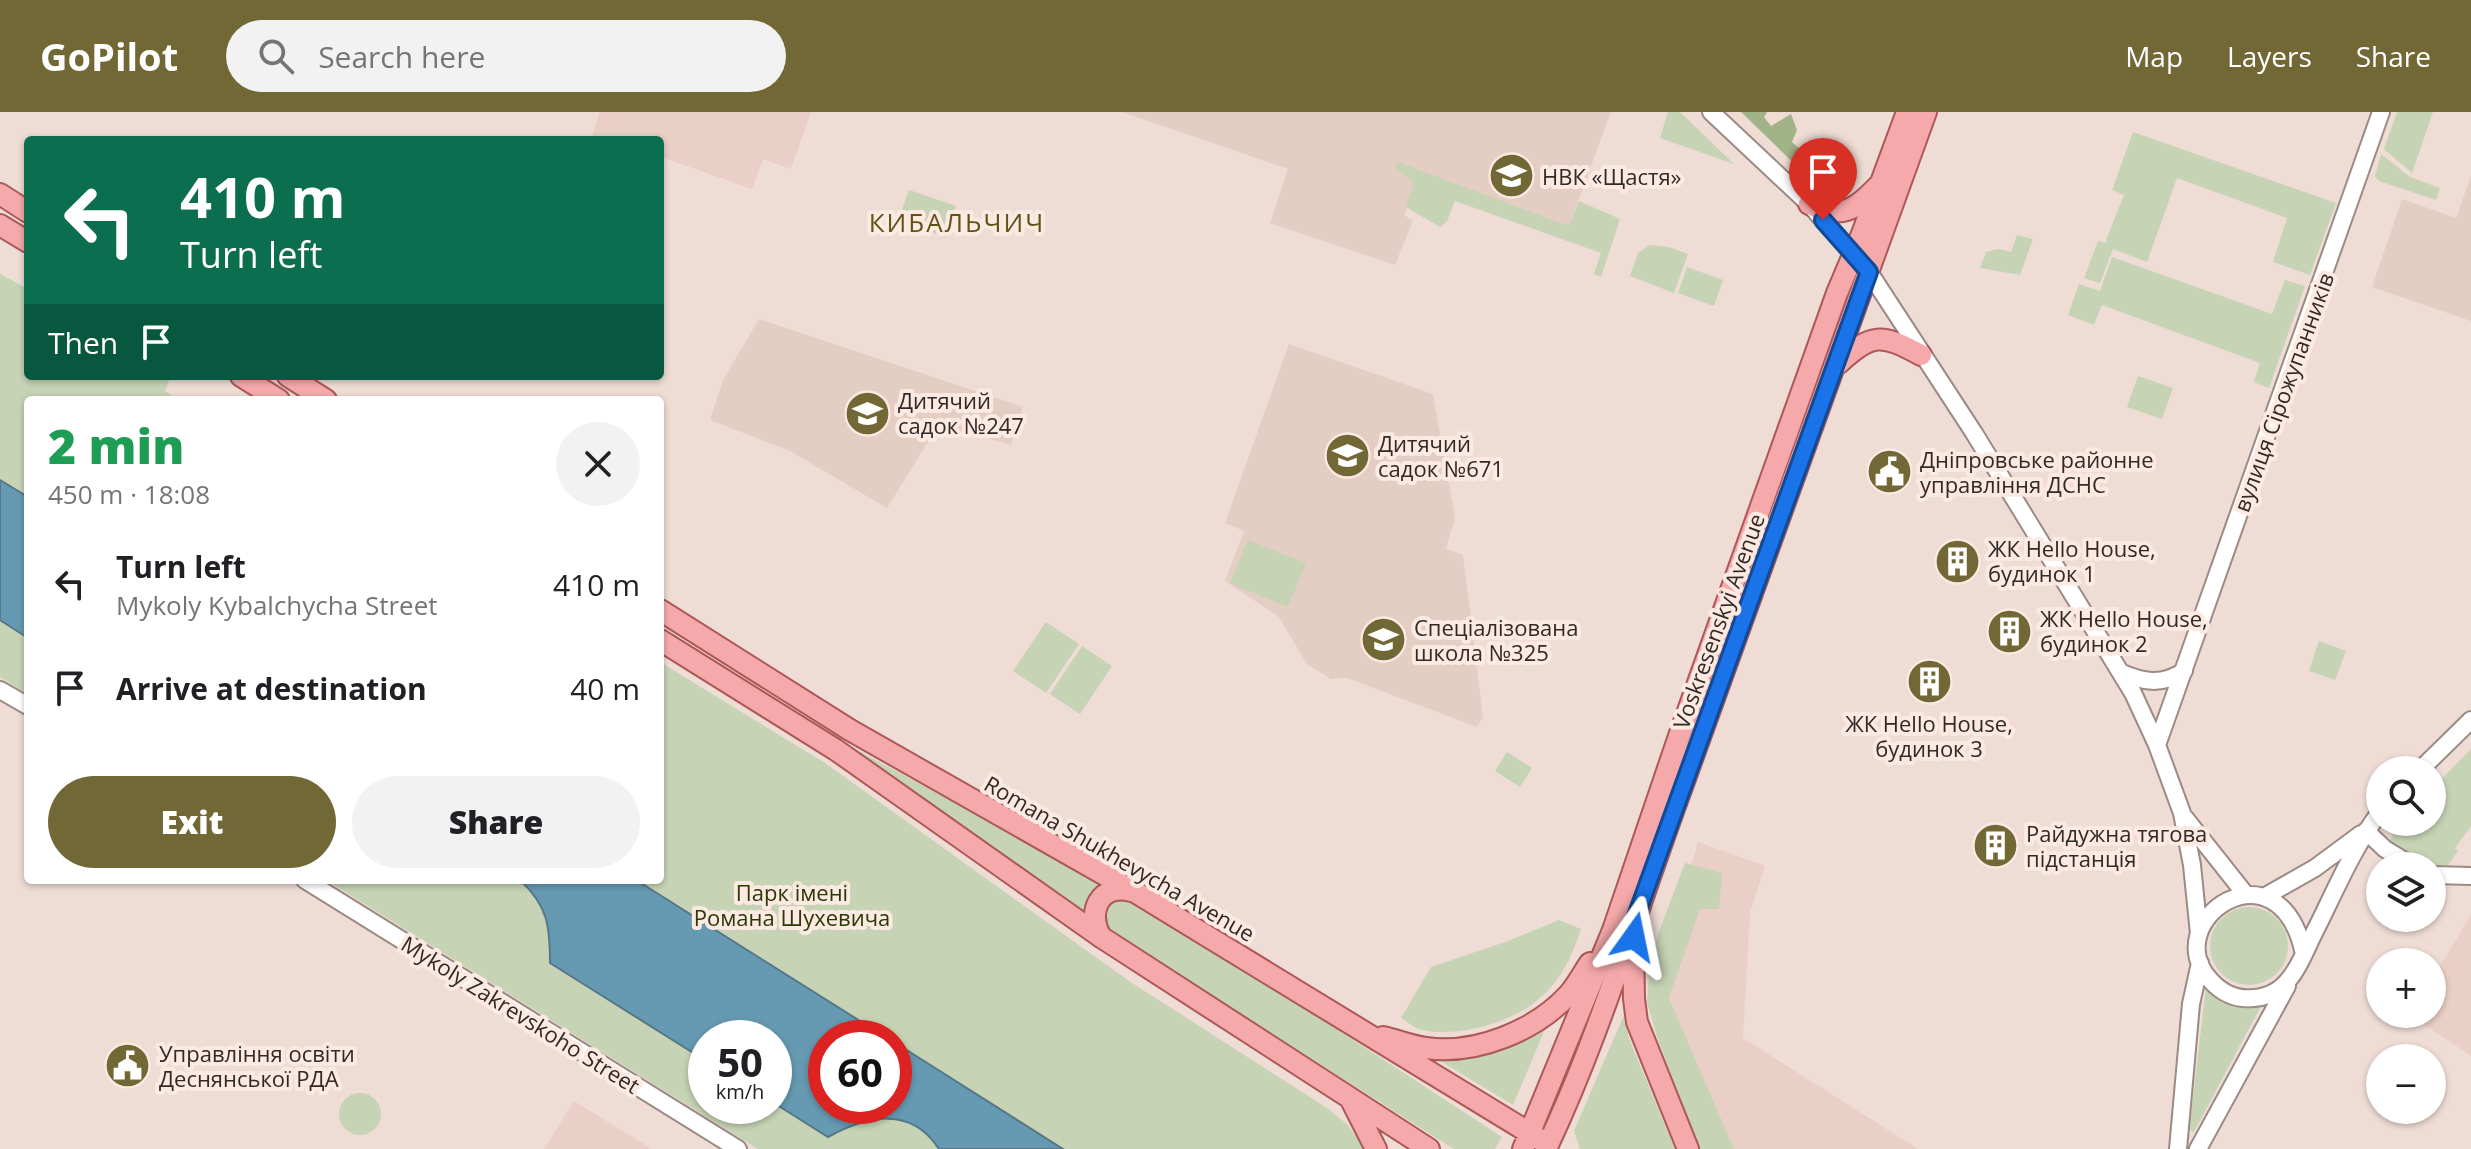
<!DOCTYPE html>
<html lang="en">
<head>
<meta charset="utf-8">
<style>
	:root { --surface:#fff; --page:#f2f2f2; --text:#202124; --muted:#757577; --accent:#726835 }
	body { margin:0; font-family:"Open Sans",sans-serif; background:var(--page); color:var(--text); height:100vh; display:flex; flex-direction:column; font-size:30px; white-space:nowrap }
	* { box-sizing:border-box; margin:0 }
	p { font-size:26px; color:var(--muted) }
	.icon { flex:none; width:44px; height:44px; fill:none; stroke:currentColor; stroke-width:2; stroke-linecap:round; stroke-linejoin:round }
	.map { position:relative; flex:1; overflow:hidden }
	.sheet { position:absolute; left:24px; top:284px; width:640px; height:488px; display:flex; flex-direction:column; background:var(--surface); border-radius:8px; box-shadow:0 2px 6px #0004 }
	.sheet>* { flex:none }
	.hud { position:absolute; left:24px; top:24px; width:640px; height:244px; border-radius:8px; box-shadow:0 2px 6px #0004; background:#0b6e4f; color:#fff; overflow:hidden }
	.controls { position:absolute; left:2366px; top:644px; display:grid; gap:16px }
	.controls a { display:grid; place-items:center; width:80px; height:80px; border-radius:50%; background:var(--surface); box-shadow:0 2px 6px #0004; font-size:40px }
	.speed { position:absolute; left:688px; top:908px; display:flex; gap:16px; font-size:40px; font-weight:700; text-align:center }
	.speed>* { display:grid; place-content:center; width:104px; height:104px; border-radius:50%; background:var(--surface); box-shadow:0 2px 6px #0004; line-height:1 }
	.speed small { font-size:20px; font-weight:400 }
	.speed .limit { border:12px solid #d22; background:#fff; color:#111 }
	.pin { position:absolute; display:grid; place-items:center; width:68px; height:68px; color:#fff; margin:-82px -34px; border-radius:50% 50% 50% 0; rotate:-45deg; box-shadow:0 0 8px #0007 }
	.pin .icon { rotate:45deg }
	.me { position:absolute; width:88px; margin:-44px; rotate:12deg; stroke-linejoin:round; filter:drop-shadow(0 0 6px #0008) }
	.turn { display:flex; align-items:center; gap:28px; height:168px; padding:0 24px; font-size:36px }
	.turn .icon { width:104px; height:104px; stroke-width:2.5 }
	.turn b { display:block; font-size:56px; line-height:68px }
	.then { display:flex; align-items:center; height:76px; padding:0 24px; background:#0003; gap:16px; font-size:30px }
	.round { display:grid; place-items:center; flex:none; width:84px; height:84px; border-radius:42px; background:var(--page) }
	.overview { display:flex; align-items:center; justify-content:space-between; height:136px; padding:0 24px }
	h1 { font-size:48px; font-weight:800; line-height:60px; color:#1e9e55 }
	.cta { display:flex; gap:16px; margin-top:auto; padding:16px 24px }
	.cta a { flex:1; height:92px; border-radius:48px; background:var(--accent); color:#fff; font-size:32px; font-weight:800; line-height:92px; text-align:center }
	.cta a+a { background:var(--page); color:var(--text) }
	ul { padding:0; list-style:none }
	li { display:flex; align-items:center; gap:24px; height:104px; padding:0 24px }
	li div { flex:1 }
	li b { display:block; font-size:30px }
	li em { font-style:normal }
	header { display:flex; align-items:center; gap:48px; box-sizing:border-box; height:112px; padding:0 40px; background:var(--accent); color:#fff }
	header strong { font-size:38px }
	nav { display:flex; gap:44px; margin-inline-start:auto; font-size:28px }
	.search { width:560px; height:72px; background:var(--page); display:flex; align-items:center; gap:20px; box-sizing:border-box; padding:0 28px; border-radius:44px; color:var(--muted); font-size:30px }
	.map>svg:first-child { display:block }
	.built { fill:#eacfc6 }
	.education { fill:#e4cec3 }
	.green { fill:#c6d3b5; fill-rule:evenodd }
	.forest { fill:#a2b487 }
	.water { fill:#669ab2; stroke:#567888; stroke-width:2 }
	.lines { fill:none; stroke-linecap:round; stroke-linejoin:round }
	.minor-casing { stroke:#9c8a84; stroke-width:20 }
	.major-casing { stroke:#ac5858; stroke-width:24 }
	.minor { stroke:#fff; stroke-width:16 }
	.major { stroke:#f5a9aa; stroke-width:20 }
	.route-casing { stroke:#114b97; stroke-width:20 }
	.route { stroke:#1a73e8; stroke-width:14 }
	.labels { text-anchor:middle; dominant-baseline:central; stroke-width:8; stroke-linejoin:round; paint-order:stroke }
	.poi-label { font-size:22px; fill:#312a27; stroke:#fce9e2; text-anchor:start }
	.street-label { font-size:22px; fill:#312a27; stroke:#fce9e2 }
	.park-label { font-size:22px; fill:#293a06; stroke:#fce9e2 }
	.quarter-label { font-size:26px; letter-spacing:2px; fill:#5f5416; stroke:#fce9e2 }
</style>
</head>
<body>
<header>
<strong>GoPilot</strong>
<div class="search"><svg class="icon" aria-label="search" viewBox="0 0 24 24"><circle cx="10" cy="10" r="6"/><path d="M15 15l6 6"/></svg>Search here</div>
<nav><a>Map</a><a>Layers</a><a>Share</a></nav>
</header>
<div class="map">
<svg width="2471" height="1037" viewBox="0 0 2471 1037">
	<rect width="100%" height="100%" fill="#efdcd5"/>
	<path class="built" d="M600 0H811L791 57 763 47 752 77 664 46 660 55V28H591Z
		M1698 730 1765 754 1750 801 1743 926 1918 1037H1711L1654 878Z
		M2471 803V944L2410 903 2432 902V867Z
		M574 989 652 1037H544Z"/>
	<path class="education" d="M1122 0H1611L1569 114 1395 57 1415 70 1404 103 1413 109 1395 153 1270 111 1288 57Z
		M2471 64V209L2372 175 2402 87 2456 106Z
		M759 207 1023 295 1011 333 979 323 961 321 933 322 887 396 790 339 710 308 723 268Z
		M1289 232 1433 282 1455 406 1446 437 1463 443 1483 605 1477 615 1347 566 1331 567 1307 552 1279 505 1225 469 1244 419 1225 411Z"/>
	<path class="green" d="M1668 0H1680L1734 52 1660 26Z
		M2397 0H2433L2412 61 2384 37Z
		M2133 20 2336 91 2310 163 2273 150 2287 106 2177 66 2147 150 2113 137 2100 171 2084 166 2098 129 2108 131 2106 128 2124 83 2112 78Z
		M2381 42 2410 65 2440 76 2436 88 2379 69 2375 64Z
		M1398 50 1569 114 1579 89 1620 107 1601 165 1594 162 1601 141 1455 89 1447 109 1440 115 1406 95 1414 70 1395 57Z
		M909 78 956 94 945 125 898 109Z
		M2017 123 2033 127 2020 163 1980 156 1986 140 1998 137 2011 140Z
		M1650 133 1669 135 1688 142 1674 181 1630 164 1638 141Z
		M2112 145 2272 202 2285 168 2305 174 2269 276 2254 270 2260 251 2102 193 2094 213 2068 203 2079 172 2100 179Z
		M1687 155 1723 168 1714 194 1678 181Z
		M0 162 28 177V264H171L165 279 179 288H28V582L0 565Z
		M2138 264 2173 276 2162 307 2127 295Z
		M1248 428 1306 451 1288 495 1230 471Z
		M1046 510 1079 532 1046 581 1013 559Z
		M2319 529 2346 539 2335 568 2309 559Z
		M1082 534 1112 554 1080 602 1050 582Z
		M660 550 825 651 1129 869 1327 996 1347 1012 1365 1037H758L326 768H660ZM706 926H774V994H706ZM826 926H894V994H826Z
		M848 633 1103 771 1089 785 1084 804Z
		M2471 637V714L2455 736 2458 739 2445 757 2425 754 2387 732 2401 710H2432V677Z
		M1507 640 1532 656 1520 675 1495 659Z
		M1685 751 1722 761 1719 797H1700L1669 886 1734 1037H1699L1657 925 1647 890 1649 861 1658 822Z
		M1117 787H1129L1321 907 1502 1025 1495 1037H1454L1106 817 1104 799Z
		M2210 834a39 39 0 1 1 78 0a39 39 0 1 1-78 0Z
		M1559 808 1581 817C1572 844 1562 867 1540 886 1514 910 1457 926 1423 918 1415 917 1408 910 1401 906L1431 855 1508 829Z
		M2206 876 2224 888 2262 892 2194 1020 2189 1018Z
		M1624 903 1629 927 1675 1037H1580L1574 1019Z
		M1545 917 1513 993 1437 947C1476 943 1509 935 1545 917Z
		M339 1002a21 21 0 1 1 42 0a21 21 0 1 1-42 0Z"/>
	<path class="forest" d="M1741 0H1767L1764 5 1771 14 1791 2 1797 18 1792 30 1809 45 1832 58 1825 74 1809 66Z"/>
	<path class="water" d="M0 368 28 385V526L0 508Z
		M520 768H636L887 926H826V994H894V930L1063 1037H939C911 993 867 1004 828 1025L774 991V926H706V949L550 851C550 814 548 794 520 768Z"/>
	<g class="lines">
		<defs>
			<path id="minor" d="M1711 0 1809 92 1869 160 1974 321 2133 581 2157 633 2182 701 2192 753 2199 822
				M2120 560C2142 570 2162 574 2184 559
				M0 578 28 594
				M2157 633 2381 0
				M2420 658 2471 608
				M2185 706 2246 783
				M2366 719 2385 737 2413 754
				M2432 763 2471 764
				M305 768 738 1037
				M2264 785 2315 756 2361 722
				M2304 842C2279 724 2155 810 2211 869 2222 881 2237 888 2254 886 2269 885 2281 878 2290 866 2300 854 2306 837 2313 823 2334 782 2352 737 2380 700
				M2178 1037 2191 892 2200 851
				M2198 1037 2287 874"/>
			<path id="major" d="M0 82 28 100
				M1809 92C1842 107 1854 99 1878 74
				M0 113 28 130
				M1838 252C1872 221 1881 221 1921 243
				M241 264 279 288
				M288 264 326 288
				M660 498 850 618 1135 780 1541 1028
				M660 528 836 638 1101 825 1429 1037
				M1101 825C1086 800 1100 771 1131 779
				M1633 827 1634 887 1637 910 1688 1037
				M1383 925C1397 928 1411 934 1426 936 1476 943 1535 919 1569 882 1577 873 1583 861 1590 851
				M1351 988 1376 1037
				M1523 1037 1613 818 1679 624 1837 181 1862 122 1907 0
				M1546 1037C1601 921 1637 796 1682 675 1765 451 1846 226 1926 0"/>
		</defs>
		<use href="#minor" class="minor-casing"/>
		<use href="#major" class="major-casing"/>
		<use href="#minor" class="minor"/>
		<use href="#major" class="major"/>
	</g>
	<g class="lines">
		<defs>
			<path id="route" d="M1634 825V810L1869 160 1823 108"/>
		</defs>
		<use href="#route" class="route-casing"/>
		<use href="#route" class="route"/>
	</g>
	<defs>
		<symbol id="school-disc" viewBox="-11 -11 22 22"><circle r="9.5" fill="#726835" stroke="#fce9e2"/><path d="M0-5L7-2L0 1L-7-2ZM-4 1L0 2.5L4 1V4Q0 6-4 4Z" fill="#fff"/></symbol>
		<symbol id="civic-disc" viewBox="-11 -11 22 22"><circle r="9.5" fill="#726835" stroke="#fce9e2"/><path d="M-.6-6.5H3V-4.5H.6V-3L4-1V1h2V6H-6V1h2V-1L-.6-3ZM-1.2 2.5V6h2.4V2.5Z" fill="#fff"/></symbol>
		<symbol id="building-disc" viewBox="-11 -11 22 22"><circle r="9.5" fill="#726835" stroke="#fce9e2"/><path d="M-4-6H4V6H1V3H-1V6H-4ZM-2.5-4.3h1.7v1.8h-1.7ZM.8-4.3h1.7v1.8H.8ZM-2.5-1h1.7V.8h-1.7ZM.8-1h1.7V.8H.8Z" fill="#fff"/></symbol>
	</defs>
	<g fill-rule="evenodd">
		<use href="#school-disc" x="1486" y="38" width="51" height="51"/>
		<use href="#school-disc" x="842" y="276" width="51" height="51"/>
		<use href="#school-disc" x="1322" y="318" width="51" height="51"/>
		<use href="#civic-disc" x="1864" y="334" width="51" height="51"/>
		<use href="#building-disc" x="1932" y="424" width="51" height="51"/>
		<use href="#building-disc" x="1984" y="494" width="51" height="51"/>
		<use href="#school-disc" x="1358" y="502" width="51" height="51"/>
		<use href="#building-disc" x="1904" y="544" width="51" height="51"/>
		<use href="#building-disc" x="1970" y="708" width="51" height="51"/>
		<use href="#civic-disc" x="102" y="928" width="51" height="51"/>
	</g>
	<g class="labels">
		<g class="poi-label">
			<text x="1542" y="64">НВК «Щастя»</text>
			<text x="898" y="288">Дитячий<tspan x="898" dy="25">садок №247</tspan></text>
			<text x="1378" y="331">Дитячий<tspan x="1378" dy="25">садок №671</tspan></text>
			<text x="1920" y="347">Дніпровське районне<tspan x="1920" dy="25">управління ДСНС</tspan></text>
			<text x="1988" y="436">ЖК Hello House,<tspan x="1988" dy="25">будинок 1</tspan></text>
			<text x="2040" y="506">ЖК Hello House,<tspan x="2040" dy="25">будинок 2</tspan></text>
			<text x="1414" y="515">Спеціалізована<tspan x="1414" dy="25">школа №325</tspan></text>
			<text x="1929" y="611" text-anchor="middle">ЖК Hello House,<tspan x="1929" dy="25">будинок 3</tspan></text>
			<text x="2026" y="721">Райдужна тягова<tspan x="2026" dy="25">пiдстанцiя</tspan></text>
			<text x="159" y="941">Управління освіти<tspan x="159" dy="25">Деснянської РДА</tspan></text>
		</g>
		<g class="street-label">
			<text transform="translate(2283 280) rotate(-70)">вулиця Сірожупанників</text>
			<text transform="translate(1718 509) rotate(-70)">Voskresenskyi Avenue</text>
			<text transform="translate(1120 746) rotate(30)">Romana Shukhevycha Avenue</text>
			<text transform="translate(521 902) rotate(32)">Mykoly Zakrevskoho Street</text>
		</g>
		<g class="park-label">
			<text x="792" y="780">Парк імені<tspan x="792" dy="25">Романа Шухевича</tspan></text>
		</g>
		<g class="quarter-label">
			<text x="957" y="110">КИБАЛЬЧИЧ</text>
		</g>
	</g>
</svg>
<div class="controls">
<a><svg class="icon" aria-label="search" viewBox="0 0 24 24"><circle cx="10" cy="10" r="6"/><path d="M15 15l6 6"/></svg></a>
<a><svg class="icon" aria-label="layers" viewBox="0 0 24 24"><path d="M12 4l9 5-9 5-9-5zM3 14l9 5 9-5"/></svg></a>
<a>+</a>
<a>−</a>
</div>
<div class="speed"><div>50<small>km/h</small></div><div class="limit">60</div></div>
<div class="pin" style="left:1823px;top:108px;background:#d93025"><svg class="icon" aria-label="arrive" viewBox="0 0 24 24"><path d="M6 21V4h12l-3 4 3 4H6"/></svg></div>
<svg class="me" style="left:1634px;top:825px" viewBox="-20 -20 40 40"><path d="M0-17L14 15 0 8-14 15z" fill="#1a73e8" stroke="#fff" stroke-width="4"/></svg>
<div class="hud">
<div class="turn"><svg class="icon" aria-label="left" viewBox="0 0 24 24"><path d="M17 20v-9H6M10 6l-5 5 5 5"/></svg><div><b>410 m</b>Turn left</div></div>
<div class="then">Then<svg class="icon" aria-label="arrive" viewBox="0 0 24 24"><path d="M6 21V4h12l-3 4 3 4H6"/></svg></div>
</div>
<section class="sheet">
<div class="overview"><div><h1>2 min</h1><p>450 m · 18:08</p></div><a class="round"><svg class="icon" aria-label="close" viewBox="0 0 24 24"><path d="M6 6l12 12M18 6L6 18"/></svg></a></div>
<ul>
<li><svg class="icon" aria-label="left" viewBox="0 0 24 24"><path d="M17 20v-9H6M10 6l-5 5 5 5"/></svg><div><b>Turn left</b><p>Mykoly Kybalchycha Street</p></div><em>410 m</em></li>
<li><svg class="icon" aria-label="arrive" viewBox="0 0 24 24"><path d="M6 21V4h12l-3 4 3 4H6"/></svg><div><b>Arrive at destination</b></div><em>40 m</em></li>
</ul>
<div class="cta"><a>Exit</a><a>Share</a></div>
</section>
</div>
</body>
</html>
